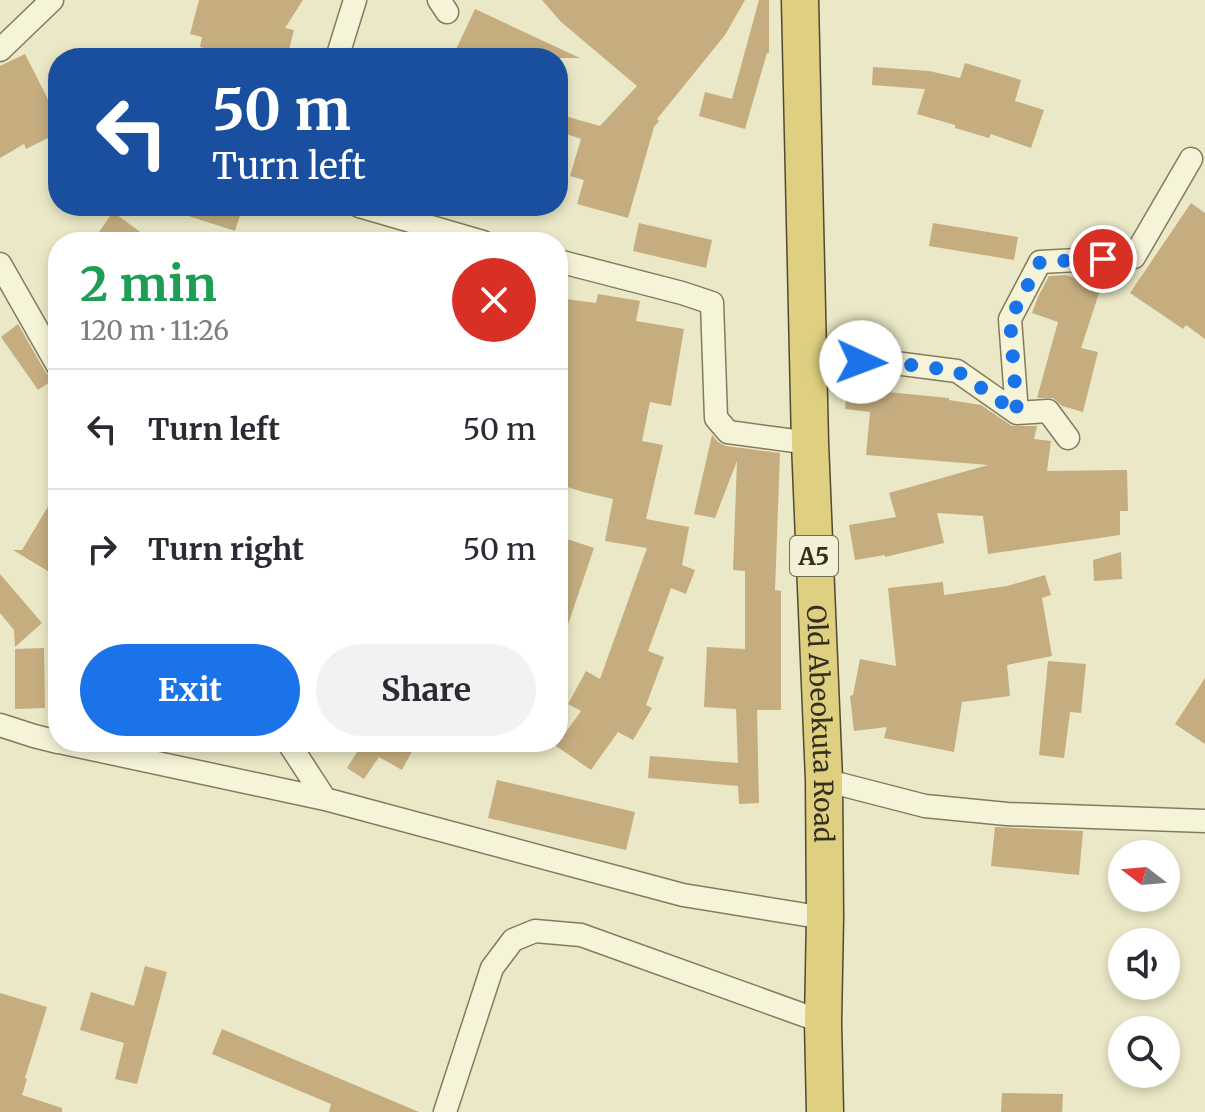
<!DOCTYPE html>
<html lang="en">
<head>
<meta charset="utf-8">
<style>
	:root { --surface:#fff; --page:#f2f2f3; --text:#2b2b33; --muted:#7c7c81; --line:#e1e1e2; --accent:#1a73e8 }
	body { margin:0; font-family:Merriweather,serif; background:var(--page); color:var(--text); height:100vh; display:flex; flex-direction:column; font-size:30px; white-space:nowrap }
	* { box-sizing:border-box; margin:0 }
	p { font-size:26px; color:var(--muted) }
	.icon { flex:none; width:44px; height:44px; fill:none; stroke:currentColor; stroke-width:2; stroke-linecap:round; stroke-linejoin:round }
	.map { position:relative; flex:1; overflow:hidden }
	.panel { position:absolute; left:48px; top:232px; width:520px; height:520px; display:flex; flex-direction:column; background:var(--surface); border-radius:32px; box-shadow:0 4px 12px #0003 }
	.panel>* { flex:none }
	.guide { position:absolute; left:48px; top:48px; width:520px; height:168px; border-radius:32px; box-shadow:0 4px 12px #0003; background:#1a4fa0; color:#fff; overflow:hidden }
	.needle { width:52px; rotate:286deg }
	.tools { position:absolute; left:1108px; top:840px; display:grid; gap:16px }
	.tools a { display:grid; place-items:center; width:72px; height:72px; border-radius:50%; background:var(--surface); box-shadow:0 4px 12px #0003; font-size:40px }
	.pin { position:absolute; display:grid; place-items:center; width:68px; height:68px; color:#fff; margin:-34px; border:4px solid #fff; border-radius:50%; box-shadow:0 2px 8px #0007 }
	.me { position:absolute; width:88px; margin:-44px; rotate:92deg; stroke-linejoin:round; filter:drop-shadow(0 0 6px #0008) }
	.turn { display:flex; align-items:center; gap:28px; height:168px; padding:0 32px; font-size:36px }
	.turn .icon { width:104px; height:104px; stroke-width:2.5 }
	.turn b { display:block; font-size:56px; line-height:68px }
	.round { display:grid; place-items:center; flex:none; width:84px; height:84px; border-radius:42px; background:var(--page) }
	.head { display:flex; align-items:center; justify-content:space-between; height:136px; padding:0 32px }
	h1 { font-size:48px; font-weight:700; line-height:60px; color:#1e9e55 }
	.primary-button { display:flex; gap:16px; margin-top:auto; padding:16px 32px }
	.primary-button a { flex:1; height:92px; border-radius:48px; background:var(--accent); color:#fff; font-size:32px; font-weight:700; line-height:92px; text-align:center }
	.primary-button a+a { background:var(--page); color:var(--text) }
	ul { padding:0; list-style:none }
	li { display:flex; align-items:center; gap:24px; height:120px; padding:0 32px; border-top:2px solid var(--line) }
	li div { flex:1 }
	li b { display:block; font-size:30px }
	li em { font-style:normal }
	.map>svg:first-child { display:block }
	.building { fill:#c5ad7f }
	.lines { fill:none; stroke-linecap:round; stroke-linejoin:round }
	.minor-casing { stroke:#847b5d; stroke-width:25 }
	.trunk-casing { stroke:#524931; stroke-width:39 }
	.minor { stroke:#f6f4d8; stroke-width:22 }
	.trunk { stroke:#ded080; stroke-width:36 }
	.route { stroke:#1a73e8; stroke-width:14; stroke-dasharray:0 25.2 }
	.labels { text-anchor:middle; dominant-baseline:central; stroke-width:6; stroke-linejoin:round; paint-order:stroke }
	.shield { fill:#f2f1d5; stroke:#6e6956; stroke-width:2 }
	.shield-label { font-size:24px; font-weight:bold; fill:#352f20 }
	.street-label { font-size:26px; fill:#352f20; stroke:#f2f1d5 }
</style>
</head>
<body>
<div class="map">
<svg width="1205" height="1112" viewBox="0 0 1205 1112">
	<rect width="100%" height="100%" fill="#eae8c6"/>
	<path class="building" d="M199 0H303L285 28 294 30 287 58H244L200 47 202 37 190 34Z
		M542 0H745L725 35 657 119 659 121 654 127 628 218 577 204 584 180 570 176 581 139 558 131V114L600 126 637 86 560 21Z
		M759 0H769V53H767L745 129 699 116 705 92 732 99Z
		M475 9 580 58H452Z
		M25 54 58 119V133L26 149 24 144 0 158V66Z
		M965 63 1021 80 1015 101 1044 110 1031 148 991 134 989 138 955 128V125L917 114 925 89 872 85 873 67 929 71 960 78Z
		M1191 203 1205 213V339L1186 325 1183 329 1130 293Z
		M170 206H243L235 231 170 210Z
		M113 212 154 242H92Z
		M639 223 712 240 706 268 633 251Z
		M933 223 1018 237 1014 260 929 246Z
		M1066 275 1101 287 1081 348 1098 352 1083 412 1062 406 1053 398H1037L1058 322 1032 313 1038 297 1049 276Z
		M598 294 640 301 636 321 684 329 671 406 650 402 642 441 663 445 646 519 689 527 682 565 695 570 686 594 671 588 648 651 664 657 646 705 652 708 633 740 618 732 591 770 556 746 581 711 568 704 586 671 600 679 647 548 605 541 613 499 583 492 558 484V298L596 303Z
		M18 324 46 373 54 379 38 390 1 337Z
		M847 388 949 398V400L981 405 1012 426H1037L1034 439 1051 441 1047 471 1127 470 1128 511H1120V535L988 554 983 516 937 513 944 543 885 557V555L855 560 849 525 896 517 889 493 988 465 866 455 870 412 845 409Z
		M712 435 718 442 726 446 780 453 775 590 781 591V710H757L759 803 739 804 738 786 648 778 650 756 738 763 736 709 704 707 707 647 745 649V571L733 570 737 461 715 518 694 514Z
		M58 490V561L51 573 13 550H22Z
		M558 536 594 548 561 645 558 644Z
		M1121 552 1122 579 1094 581 1093 560Z
		M0 574 42 623 15 647 14 630 0 613Z
		M1045 575 1051 595 1042 598 1052 656 1007 665 1010 696 962 702 954 752 884 738 887 727 854 731 850 696 853 695 860 659 896 666 888 588 943 582 944 595 1007 586Z
		M44 648 45 708 15 709V649Z
		M1048 661 1086 664 1081 713 1070 712 1064 758 1039 755Z
		M1205 678V744L1175 724Z
		M350 742H417L402 770 379 757 364 779 347 768 360 747Z
		M497 780 635 812 626 850 488 818Z
		M995 827 1083 831 1079 875 991 866Z
		M145 966 167 972 137 1084 115 1079 124 1043 80 1030 91 992 134 1006Z
		M0 993 47 1007 25 1078 27 1079 22 1095 62 1108V1112H0Z
		M222 1029 419 1112H329L331 1104 212 1054Z
		M1002 1093 1063 1094 1062 1112H1001Z"/>
	<g class="lines">
		<defs>
			<path id="minor" d="M439 0 447 12
				M0 50 52 0
				M337 58 355 0
				M359 206 483 242
				M558 261 682 293 712 303 716 418 728 432 810 443
				M0 264 58 366
				M808 362H887L957 371 1017 413 1048 411 1068 438
				M1017 413 1010 319 1040 262 1134 257 1191 159
				M0 725 34 736 58 742
				M59 742 325 799 683 895 825 918
				M288 742 325 799
				M824 780 925 806 1007 814 1205 821
				M445 1112 492 968 513 940 535 931 581 935 823 1022"/>
			<g id="trunk">
				<path id="s1" d="M800 0 810 443 824 780 825 918 823 1022 825 1112"/>
			</g>
		</defs>
		<use href="#minor" class="minor-casing"/>
		<use href="#trunk" class="trunk-casing"/>
		<use href="#minor" class="minor"/>
		<use href="#trunk" class="trunk"/>
	</g>
	<g class="lines">
		<path class="route" d="M861 362H887L957 371 1017 413 1010 319 1040 262 1103 259"/>
	</g>
	<g class="labels">
		<rect class="shield" x="790" y="536" width="48" height="40" rx="6"/>
		<g class="shield-label">
			<text x="814" y="556">A5</text>
		</g>
		<g class="street-label">
			<text stroke="none"><textPath href="#s1" startOffset="724">Old Abeokuta Road</textPath></text>
		</g>
	</g>
</svg>
<div class="tools">
<a><svg class="needle" viewBox="-14 -14 28 28"><path d="M0-13l5 13h-10z" fill="#e53935"/><path d="M0 13l5-13h-10z" fill="#7c7c81"/></svg></a>
<a><svg class="icon" aria-label="sound" viewBox="0 0 24 24"><path d="M4 9h4l5-4v14l-5-4H4zM17 9q2 3 0 6"/></svg></a>
<a><svg class="icon" aria-label="search" viewBox="0 0 24 24"><circle cx="10" cy="10" r="6"/><path d="M15 15l6 6"/></svg></a>
</div>
<div class="pin" style="left:1103px;top:259px;background:#d93025"><svg class="icon" aria-label="arrive" viewBox="0 0 24 24"><path d="M6 21V4h12l-3 4 3 4H6"/></svg></div>
<svg class="me" style="left:861px;top:362px" viewBox="-20 -20 40 40"><circle r="19" fill="#fff"/><path d="M0-13L10 11 0 6-10 11z" fill="#1a73e8"/></svg>
<div class="guide">
<div class="turn"><svg class="icon" aria-label="left" viewBox="0 0 24 24"><path d="M17 20v-9H6M10 6l-5 5 5 5"/></svg><div><b>50 m</b>Turn left</div></div>
</div>
<section class="panel">
<div class="head"><div><h1>2 min</h1><p>120 m · 11:26</p></div><a class="round" style="background:#d93025;color:#fff"><svg class="icon" aria-label="close" viewBox="0 0 24 24"><path d="M6 6l12 12M18 6L6 18"/></svg></a></div>
<ul>
<li><svg class="icon" aria-label="left" viewBox="0 0 24 24"><path d="M17 20v-9H6M10 6l-5 5 5 5"/></svg><div><b>Turn left</b></div><em>50 m</em></li>
<li><svg class="icon" aria-label="right" viewBox="0 0 24 24"><path d="M7 20v-9h11M14 6l5 5-5 5"/></svg><div><b>Turn right</b></div><em>50 m</em></li>
</ul>
<div class="primary-button"><a>Exit</a><a>Share</a></div>
</section>
</div>
</body>
</html>
